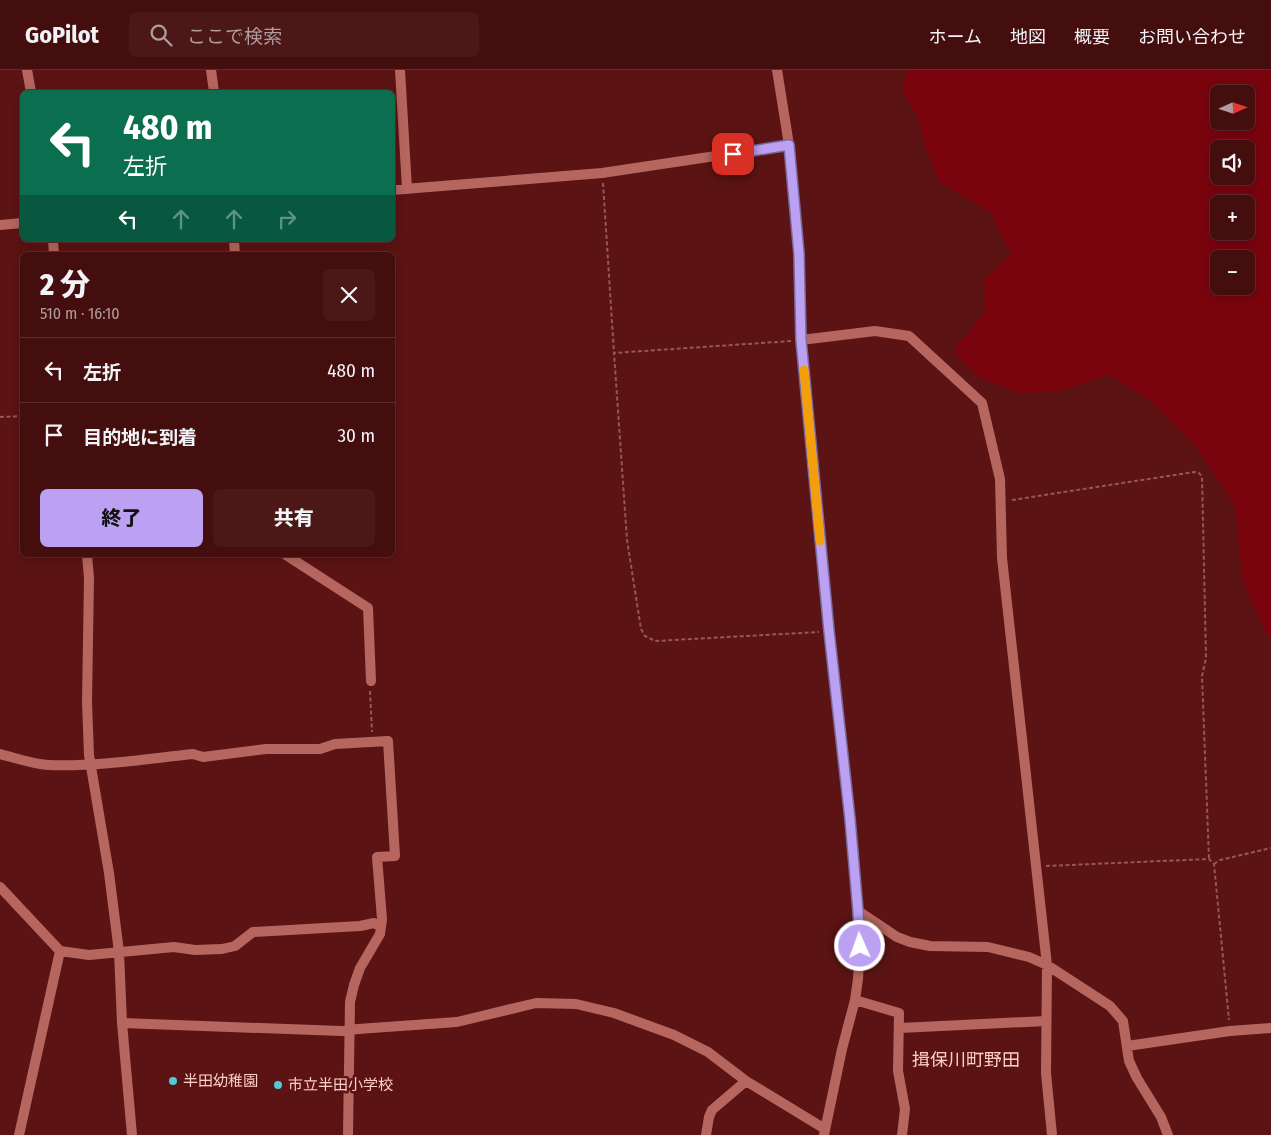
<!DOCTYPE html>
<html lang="ja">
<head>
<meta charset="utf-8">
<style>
	:root { --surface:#450e0e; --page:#4c1717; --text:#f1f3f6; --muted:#b09c9e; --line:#5d2e2e; --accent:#bca0f2 }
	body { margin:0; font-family:"Fira Sans Condensed","Noto Sans JP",sans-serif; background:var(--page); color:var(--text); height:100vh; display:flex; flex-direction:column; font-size:19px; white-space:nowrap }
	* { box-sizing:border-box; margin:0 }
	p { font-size:16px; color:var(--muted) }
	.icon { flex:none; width:28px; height:28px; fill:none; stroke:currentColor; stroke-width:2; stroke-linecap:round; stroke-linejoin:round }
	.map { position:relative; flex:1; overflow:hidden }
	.details { position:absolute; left:20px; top:182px; width:375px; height:305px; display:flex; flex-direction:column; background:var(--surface); border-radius:8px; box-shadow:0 2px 12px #0003,0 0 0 1px var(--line) }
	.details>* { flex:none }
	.banner { position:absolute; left:20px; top:20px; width:375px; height:152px; border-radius:8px; box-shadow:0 2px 12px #0003,0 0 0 1px var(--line); background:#0b6e4f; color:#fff; overflow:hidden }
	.needle { width:32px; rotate:87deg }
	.controls { position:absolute; left:1210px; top:15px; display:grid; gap:10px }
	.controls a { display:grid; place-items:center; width:45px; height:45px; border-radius:8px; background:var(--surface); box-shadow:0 2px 12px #0003,0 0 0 1px var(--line); font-size:25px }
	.pin { position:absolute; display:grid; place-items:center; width:42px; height:42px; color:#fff; margin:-21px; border-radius:10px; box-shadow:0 2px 8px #0006 }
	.me { position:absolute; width:55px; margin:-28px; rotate:358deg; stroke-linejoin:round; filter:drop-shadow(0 0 4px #0008) }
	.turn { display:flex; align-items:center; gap:18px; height:105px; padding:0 20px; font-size:22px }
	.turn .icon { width:65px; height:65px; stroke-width:2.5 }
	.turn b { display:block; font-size:35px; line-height:42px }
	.lanes { display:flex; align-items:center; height:48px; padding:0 20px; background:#0003; justify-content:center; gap:25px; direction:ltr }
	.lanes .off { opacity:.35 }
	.round { display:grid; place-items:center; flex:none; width:52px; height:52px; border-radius:8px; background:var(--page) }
	.overview { display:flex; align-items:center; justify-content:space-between; height:85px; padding:0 20px }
	h1 { font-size:30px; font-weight:800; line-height:38px }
	.primary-button { display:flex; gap:10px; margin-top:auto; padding:10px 20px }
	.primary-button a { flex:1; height:58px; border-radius:8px; background:var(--accent); color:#111; font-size:20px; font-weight:800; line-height:58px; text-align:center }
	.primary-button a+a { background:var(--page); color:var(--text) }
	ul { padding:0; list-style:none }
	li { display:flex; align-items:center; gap:15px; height:65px; padding:0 20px; border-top:1px solid var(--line) }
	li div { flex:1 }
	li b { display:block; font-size:19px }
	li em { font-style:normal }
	header { display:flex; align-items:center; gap:30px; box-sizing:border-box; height:70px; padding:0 25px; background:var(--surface); border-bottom:1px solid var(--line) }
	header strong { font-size:24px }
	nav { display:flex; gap:28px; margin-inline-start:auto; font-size:18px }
	.search { width:350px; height:45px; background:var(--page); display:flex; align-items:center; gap:12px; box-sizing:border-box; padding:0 18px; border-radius:8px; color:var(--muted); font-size:19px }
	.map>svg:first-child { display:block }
	.green { fill:#79040e; fill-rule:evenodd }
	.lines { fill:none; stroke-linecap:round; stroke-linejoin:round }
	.path { stroke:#975756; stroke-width:2; stroke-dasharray:4 2.5; stroke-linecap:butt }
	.minor { stroke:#b6665f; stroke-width:10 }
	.route-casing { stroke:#7a689d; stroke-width:12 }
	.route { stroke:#bca0f2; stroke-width:9 }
	.slow { stroke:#f59e0b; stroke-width:9 }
	.poi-dot { fill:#52cbd9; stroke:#5c1313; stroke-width:2 }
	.labels { text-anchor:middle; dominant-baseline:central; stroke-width:5; stroke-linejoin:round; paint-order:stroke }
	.poi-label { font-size:15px; fill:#fccec9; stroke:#5c1313; text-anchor:start }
	.quarter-label { font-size:18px; fill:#fccec9; stroke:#5c1313 }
</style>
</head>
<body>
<header>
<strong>GoPilot</strong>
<div class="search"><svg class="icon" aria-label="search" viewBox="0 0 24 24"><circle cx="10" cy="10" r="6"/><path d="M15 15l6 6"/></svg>ここで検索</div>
<nav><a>ホーム</a><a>地図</a><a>概要</a><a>お問い合わせ</a></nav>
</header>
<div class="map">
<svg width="1271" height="1065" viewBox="0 0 1271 1065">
	<rect width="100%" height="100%" fill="#5c1313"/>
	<path class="green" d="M908 0H1271V568L1266 565 1243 511 1235 436 1196 377 1151 331 1109 305 1059 321 1020 323 980 308 953 281 985 242 984 209 1011 184 990 142 939 112 927 81 917 46 902 20ZM1219 24H1246V51H1219ZM1219 79H1246V106H1219ZM1219 134H1246V161H1219ZM1219 189H1246V216H1219Z"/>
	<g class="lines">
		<path class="path" d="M603 113 614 283
			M791 271 614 283 627 470 641 559 645 566 655 571 819 562
			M0 347 22 346
			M1012 430 1194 402 1199 403 1202 407 1206 588 1202 606 1209 789
			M370 621 372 662
			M1214 794 1220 790 1271 778
			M1046 796 1209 789 1214 794 1229 950"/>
		<path class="minor" d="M27 0 31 22
			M211 0 214 22
			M400 0 407 119
			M777 0 789 75 799 184 801 270 829 561 850 749 858 841 860 876 858 909 855 930 842 979 824 1065
			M392 120 602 103 789 75
			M0 155 22 153
			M53 170 54 185
			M234 170 235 185
			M801 270 875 261 909 266 982 333 1000 409 1002 488 1047 895 1046 1003 1052 1065
			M87 485 89 508 87 632 89 685 109 803 119 882 122 953 132 1065
			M286 485 368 538 371 611
			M0 684C16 688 32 694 48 695 96 697 146 689 193 684L203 687 266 679H320L335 674 388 671 395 786 377 787 382 849 380 864 360 898 354 915 350 932 348 1065
			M0 817 60 881 89 885 174 877 195 880 222 879 235 876 253 862 360 856 374 853 381 857
			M858 841 897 867 910 872 930 876 988 877 1029 887 1047 895 1110 936 1123 951 1129 991 1137 1008 1161 1047 1168 1065
			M855 930 899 943 898 1001 905 1039 902 1065
			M122 953 341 961 358 959 457 952 536 933 576 934 614 943 674 965 708 982 746 1011 825 1059
			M900 958 1046 951
			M1127 976 1230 961 1271 958
			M19 1065 60 881
			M706 1065 709 1047 712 1040 746 1011"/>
	</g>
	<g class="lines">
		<defs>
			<path id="route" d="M733 84 789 75 799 184 801 270 829 561 850 749 858 841 860 876"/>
		</defs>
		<use href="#route" class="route-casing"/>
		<use href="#route" class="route"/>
		<path class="slow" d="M804 300 820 471"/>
	</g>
	<g class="poi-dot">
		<circle cx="173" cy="1011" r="5"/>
		<circle cx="278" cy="1015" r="5"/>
	</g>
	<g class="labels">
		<g class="poi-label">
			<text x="183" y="1011">半田幼稚園</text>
			<text x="288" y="1015">市立半田小学校</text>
		</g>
		<g class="quarter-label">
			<text x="966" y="990">揖保川町野田</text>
		</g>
	</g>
</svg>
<div class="controls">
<a><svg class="needle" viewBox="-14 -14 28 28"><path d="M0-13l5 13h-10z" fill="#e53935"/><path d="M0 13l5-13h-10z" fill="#b09c9e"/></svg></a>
<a><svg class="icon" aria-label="sound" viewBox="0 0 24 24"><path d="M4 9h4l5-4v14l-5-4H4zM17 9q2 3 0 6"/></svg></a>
<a>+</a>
<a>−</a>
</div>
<div class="pin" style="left:733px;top:84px;background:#d93025"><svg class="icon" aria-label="arrive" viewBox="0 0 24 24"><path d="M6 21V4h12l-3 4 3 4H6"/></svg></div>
<svg class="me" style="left:860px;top:876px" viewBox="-20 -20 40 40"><circle r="17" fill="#bca0f2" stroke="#fff" stroke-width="3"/><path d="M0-11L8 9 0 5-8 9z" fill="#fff"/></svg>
<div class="banner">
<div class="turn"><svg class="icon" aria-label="left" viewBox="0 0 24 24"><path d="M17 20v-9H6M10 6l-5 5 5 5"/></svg><div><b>480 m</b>左折</div></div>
<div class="lanes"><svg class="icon" aria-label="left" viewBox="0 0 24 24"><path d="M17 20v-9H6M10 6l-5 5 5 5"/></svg><svg class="icon off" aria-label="ahead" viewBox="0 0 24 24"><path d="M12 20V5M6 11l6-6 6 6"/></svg><svg class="icon off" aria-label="ahead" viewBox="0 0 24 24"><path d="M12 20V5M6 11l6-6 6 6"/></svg><svg class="icon off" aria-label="right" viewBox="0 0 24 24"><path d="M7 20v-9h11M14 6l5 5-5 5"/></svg></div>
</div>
<section class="details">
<div class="overview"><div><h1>2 分</h1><p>510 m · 16:10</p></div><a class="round"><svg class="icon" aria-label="close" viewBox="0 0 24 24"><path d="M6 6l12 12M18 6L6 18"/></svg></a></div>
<ul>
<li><svg class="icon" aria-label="left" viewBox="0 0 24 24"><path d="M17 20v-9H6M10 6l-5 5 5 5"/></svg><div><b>左折</b></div><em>480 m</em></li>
<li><svg class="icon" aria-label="arrive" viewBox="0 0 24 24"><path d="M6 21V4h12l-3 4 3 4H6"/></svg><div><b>目的地に到着</b></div><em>30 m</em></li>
</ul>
<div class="primary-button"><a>終了</a><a>共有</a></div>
</section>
</div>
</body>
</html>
